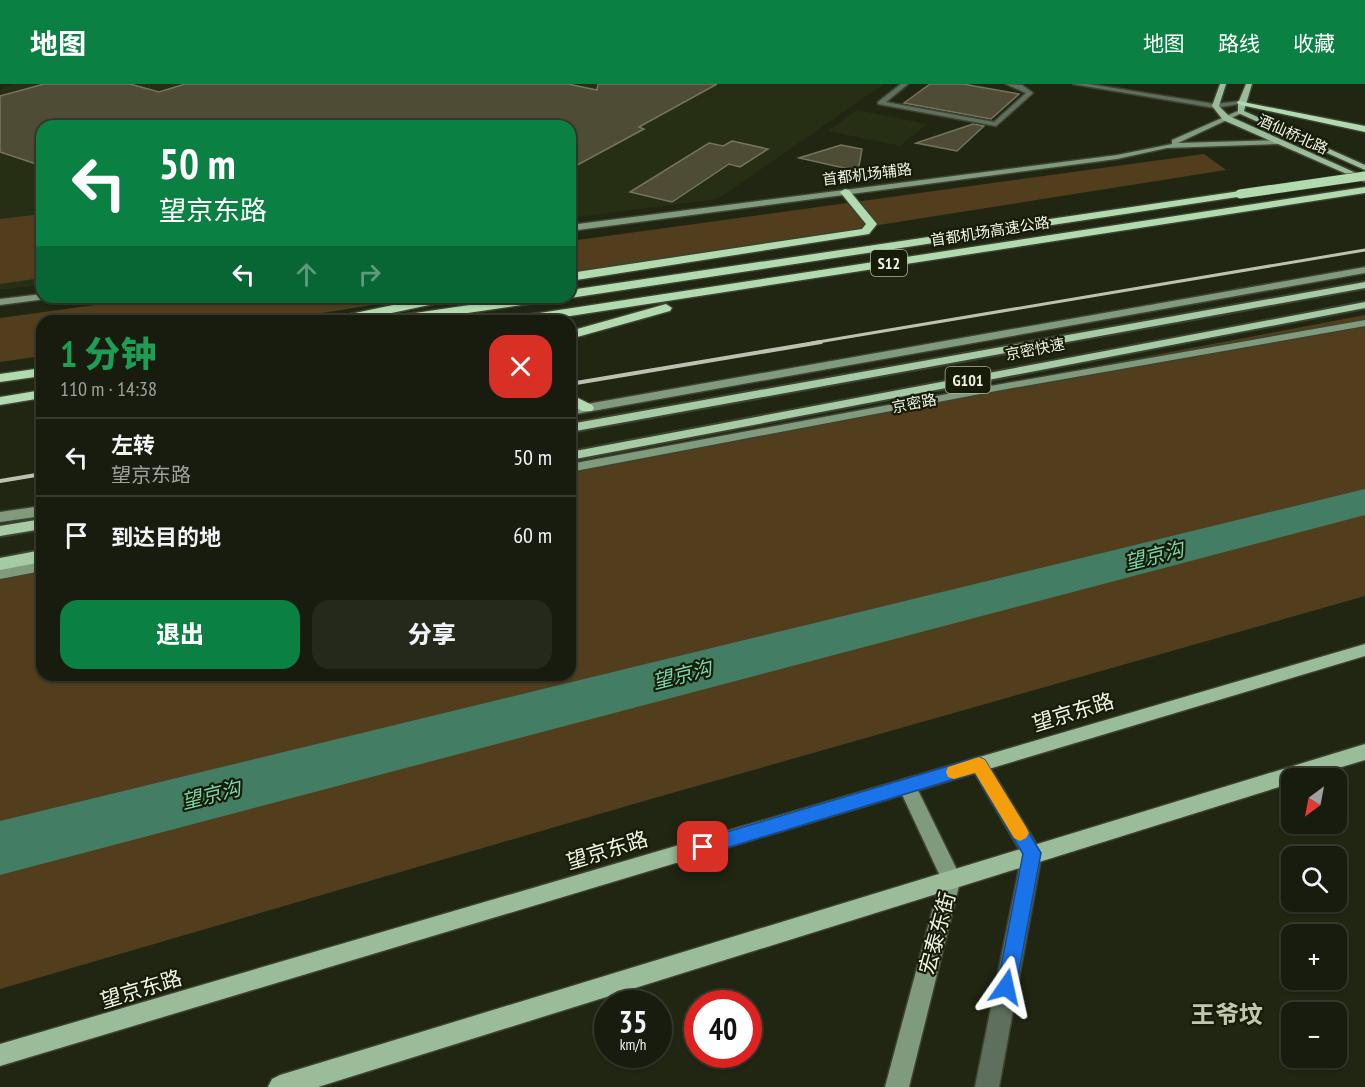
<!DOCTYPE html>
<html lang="zh">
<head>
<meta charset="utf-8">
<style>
	:root { --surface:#181c0e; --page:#25291c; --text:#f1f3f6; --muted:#9fa19e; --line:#363a2e; --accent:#0b8043 }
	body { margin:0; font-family:"PT Sans Narrow","Noto Sans SC",sans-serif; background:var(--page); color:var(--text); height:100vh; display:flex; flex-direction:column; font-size:22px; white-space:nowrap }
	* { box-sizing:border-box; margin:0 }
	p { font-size:20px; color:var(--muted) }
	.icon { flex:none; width:33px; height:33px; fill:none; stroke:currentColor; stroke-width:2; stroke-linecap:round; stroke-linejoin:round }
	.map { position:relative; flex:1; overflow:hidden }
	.details { position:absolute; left:36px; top:231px; width:540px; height:366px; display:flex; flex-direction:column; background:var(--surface); border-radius:18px; box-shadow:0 2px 4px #0004,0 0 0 2px var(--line) }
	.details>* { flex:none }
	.hud { position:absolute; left:36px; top:36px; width:540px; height:183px; border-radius:18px; box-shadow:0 2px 4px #0004,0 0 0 2px var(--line); background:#0b8043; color:#fff; overflow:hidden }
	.needle { width:39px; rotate:212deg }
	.tools { position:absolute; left:1281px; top:684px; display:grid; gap:12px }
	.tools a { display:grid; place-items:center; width:66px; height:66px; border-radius:12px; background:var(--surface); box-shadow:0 2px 4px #0004,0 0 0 2px var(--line); font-size:30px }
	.speed { position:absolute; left:594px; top:906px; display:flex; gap:12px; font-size:30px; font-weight:700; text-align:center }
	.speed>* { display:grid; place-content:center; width:78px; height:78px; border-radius:50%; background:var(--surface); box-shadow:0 2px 4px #0004,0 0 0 2px var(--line); line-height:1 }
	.speed small { font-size:15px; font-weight:400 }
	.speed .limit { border:9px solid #d22; background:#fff; color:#111 }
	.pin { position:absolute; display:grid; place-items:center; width:51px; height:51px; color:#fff; margin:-26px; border-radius:12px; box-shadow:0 3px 9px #0006 }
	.me { position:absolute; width:66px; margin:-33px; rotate:11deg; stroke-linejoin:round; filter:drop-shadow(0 0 4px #0008) }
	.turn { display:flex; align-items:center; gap:21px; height:126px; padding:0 24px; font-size:27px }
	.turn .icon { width:78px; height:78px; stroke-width:2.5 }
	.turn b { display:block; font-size:42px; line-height:51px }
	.lanes { display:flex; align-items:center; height:57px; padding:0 24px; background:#0003; justify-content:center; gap:30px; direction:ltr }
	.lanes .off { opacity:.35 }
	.round { display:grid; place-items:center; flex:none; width:63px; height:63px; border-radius:18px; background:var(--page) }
	.overview { display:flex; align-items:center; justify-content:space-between; height:102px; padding:0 24px }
	h1 { font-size:36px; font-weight:800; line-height:45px; color:#1e9e55 }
	.action { display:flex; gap:12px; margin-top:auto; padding:12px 24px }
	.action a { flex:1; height:69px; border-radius:18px; background:var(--accent); color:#fff; font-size:24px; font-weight:800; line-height:69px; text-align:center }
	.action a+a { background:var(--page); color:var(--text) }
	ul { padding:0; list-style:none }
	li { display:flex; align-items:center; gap:18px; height:78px; padding:0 24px; border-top:2px solid var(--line) }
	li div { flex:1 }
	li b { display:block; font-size:22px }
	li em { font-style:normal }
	header { display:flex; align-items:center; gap:36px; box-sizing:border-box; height:84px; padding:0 30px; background:var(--accent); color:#fff }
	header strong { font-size:28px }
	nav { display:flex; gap:33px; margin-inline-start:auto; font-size:21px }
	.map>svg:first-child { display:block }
	.built { fill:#262e13 }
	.green { fill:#523e1d }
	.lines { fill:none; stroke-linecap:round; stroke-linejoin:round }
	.river { fill:#437d64; fill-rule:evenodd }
	.building { fill:#4f4c35; stroke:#77745c; stroke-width:1.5 }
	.minor-casing { stroke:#3d4330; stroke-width:3 }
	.tertiary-casing { stroke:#3d4330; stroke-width:3 }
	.secondary-casing { stroke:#3d4330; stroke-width:3 }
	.primary-casing { stroke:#3d4330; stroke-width:3 }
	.trunk-casing { stroke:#3d4330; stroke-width:4 }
	.motorway-casing { stroke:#3d4330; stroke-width:3 }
	.minor { fill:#5f6f5e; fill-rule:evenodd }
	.tertiary { fill:#5f6f5e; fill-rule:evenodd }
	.secondary { fill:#809a7e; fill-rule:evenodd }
	.primary { fill:#9abc98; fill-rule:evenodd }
	.trunk { fill:#a6cba4; fill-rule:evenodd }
	.motorway { fill:#b2daaf; fill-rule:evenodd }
	.rail-far1 { stroke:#bcc1b2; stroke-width:3 }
	.rail { stroke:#bcc1b2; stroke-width:4 }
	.motorway-bridge-casing { stroke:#3d4330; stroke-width:10; stroke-linecap:butt }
	.motorway-bridge { stroke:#b2daaf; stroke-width:9 }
	.route { fill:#1a73e8; stroke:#114b97; stroke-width:1.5 }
	.slow { fill:#f59e0b }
	.labels { text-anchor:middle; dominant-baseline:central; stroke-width:4.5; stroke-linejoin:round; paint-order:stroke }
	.far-street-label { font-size:15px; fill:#eff3e6; stroke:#171c08 }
	.shield { fill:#171c08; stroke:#aeb2a3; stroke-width:1.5 }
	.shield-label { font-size:16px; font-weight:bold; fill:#eff3e6 }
	.water-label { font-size:20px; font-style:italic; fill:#7ad4ad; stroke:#171c08 }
	.near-street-label { font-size:21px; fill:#eff3e6; stroke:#171c08 }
	.near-neighbourhood-label { font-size:24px; font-weight:bold; fill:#bfc7ae; stroke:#171c08 }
</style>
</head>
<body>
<header>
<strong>地图</strong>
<nav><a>地图</a><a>路线</a><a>收藏</a></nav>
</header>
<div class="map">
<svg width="1365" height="1003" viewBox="0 0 1365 1003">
	<rect width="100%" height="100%" fill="#202612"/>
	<path class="built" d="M13 0H884L718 115 570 134V42H42V201L0 206V5Z
		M857 26 927 40 900 62 828 47Z"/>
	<path class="green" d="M1204 70 1226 86 570 190V157Z
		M42 130V194L0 200V135Z
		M153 213H423L271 237H42V272L0 278V234Z
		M1365 231V512L644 717 0 905V491L42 483V591H570V382Z"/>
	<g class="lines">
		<path class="river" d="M1365 405V431L0 791V737Z"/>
	</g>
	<path class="building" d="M44 0H130L159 8 185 0H568L597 6 598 0H717L639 43 644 45 570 85V42H295L275 37 274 42H42V82L0 68V12Z
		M930 0H963L1019 10 991 35 904 19Z
		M973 40 984 42 957 67 916 59Z
		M732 57 768 65 740 83 729 80 672 118 630 108 709 59 723 62Z
		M841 61 862 65 858 87 799 74Z"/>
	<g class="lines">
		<defs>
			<path id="minor" d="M901 0H908L886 18 994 38 1026 9 1006 0 1022 1 1033 9 996 42 878 20V18Z"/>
			<path id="tertiary" d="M1073 0H1088L1215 20 1241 17 1244 19 1215 24Z
				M979 673 985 675 1042 769 999 1003H975L1022 770 970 681 973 675Z"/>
			<path id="secondary" d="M1240 26 1242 29 1178 59 1277 56H1280V60L1167 64 1117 75 570 147V141L1117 71 1172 60V56Z
				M1365 183V189L570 331V323Z
				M42 210V213H47L46 215 0 221V215Z
				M1365 236V242L996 307 570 388V380L996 301Z
				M42 422V432L0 438V428Z
				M42 477V487L0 495V485Z
				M907 694 913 696 961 794 909 1003H885L941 794 898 702 901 696Z"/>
			<path id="primary" d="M1220 0H1226L1219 22 1229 32 1365 93V98L1223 36 1212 22Z
				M1246 0H1252L1244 27 1365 81V86L1238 29V19Z
				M1365 560V572L0 982V960Z
				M1365 660V676L1305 694H1292V699L318 1003H268L272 995 280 991Z"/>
			<path id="trunk" d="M1365 198V204L570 348V340Z
				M1365 218V224L570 376V368Z
				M42 435V445L0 452V442Z
				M42 466V478L0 486V474Z"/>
			<path id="motorway" d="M1238 17 1365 42V48L1241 21 1237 19Z
				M1365 103V109L538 237H507L513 233Z
				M845 105 849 106 877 140 869 150 570 197V189L862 145 866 140 840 108Z
				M1240 107 1245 110 1244 112 570 214 567 213H570V206Z
				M431 213H454L448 217 354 237H330L336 233Z
				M524 213H555L549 217 413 237H382L388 233Z
				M666 220 672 224 670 227 570 255V247Z
				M42 284V292L0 298V290Z
				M42 306V314L0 321V313Z
				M570 310 592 321 594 324 592 327H582L570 320Z"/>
		</defs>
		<use href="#minor" class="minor-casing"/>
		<use href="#tertiary" class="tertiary-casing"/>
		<use href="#secondary" class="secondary-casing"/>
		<use href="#primary" class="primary-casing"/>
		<use href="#trunk" class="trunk-casing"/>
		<use href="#motorway" class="motorway-casing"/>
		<use href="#minor" class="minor"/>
		<use href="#tertiary" class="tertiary"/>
		<use href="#secondary" class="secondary"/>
		<use href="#primary" class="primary"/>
		<use href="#trunk" class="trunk"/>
		<use href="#motorway" class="motorway"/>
		<path class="rail-far1" d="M812 259 1365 166"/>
		<path class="rail" d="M570 300 821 258
			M0 397 42 390"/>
		<defs>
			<path id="motorway-bridge" d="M1240 110 1365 92"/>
		</defs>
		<use href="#motorway-bridge" class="motorway-bridge-casing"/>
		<use href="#motorway-bridge" class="motorway-bridge"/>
	</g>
	<path class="route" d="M979 673 985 676 1041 769 1016 903 1014 910 1006 913 999 910 997 903 1023 770 975 689 703 771 696 769 694 763 696 757 703 755Z"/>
	<path class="slow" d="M979 673 985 676 1026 743 1029 749 1026 754 1020 757 1014 754 975 689 954 695 948 693 946 688 948 683Z"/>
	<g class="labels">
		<g class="far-street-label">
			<text transform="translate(1293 50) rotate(24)">酒仙桥北路</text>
			<text transform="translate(867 90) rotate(-7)">首都机场辅路</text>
			<text transform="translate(990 147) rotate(-9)">首都机场高速公路</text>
			<text transform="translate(1035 265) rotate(-11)">京密快速</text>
			<text transform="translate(914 319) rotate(-11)">京密路</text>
		</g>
		<g class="shield">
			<rect x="871" y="166" width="36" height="26" rx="4.5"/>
			<rect x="945.5" y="283" width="45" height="26" rx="4.5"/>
		</g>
		<g class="shield-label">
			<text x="889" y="179">S12</text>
			<text x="968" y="296">G101</text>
		</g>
		<g class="water-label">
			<text transform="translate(1154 472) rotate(-14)">望京沟</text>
			<text transform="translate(682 591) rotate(-14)">望京沟</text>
			<text transform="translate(211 711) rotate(-14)">望京沟</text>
		</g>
		<g class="near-street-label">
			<text transform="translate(1073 628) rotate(-17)">望京东路</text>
			<text transform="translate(607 766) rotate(-17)">望京东路</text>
			<text transform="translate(937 849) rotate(-75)">宏泰东街</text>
			<text transform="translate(141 905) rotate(-17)">望京东路</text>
		</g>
		<g class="near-neighbourhood-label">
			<text x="1227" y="930">王爷坟</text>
		</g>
	</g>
</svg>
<div class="tools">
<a><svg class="needle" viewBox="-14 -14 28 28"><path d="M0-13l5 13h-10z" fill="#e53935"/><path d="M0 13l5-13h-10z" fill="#9fa19e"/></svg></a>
<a><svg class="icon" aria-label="search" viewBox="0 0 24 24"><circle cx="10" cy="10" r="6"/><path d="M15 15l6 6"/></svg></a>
<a>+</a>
<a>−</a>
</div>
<div class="speed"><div>35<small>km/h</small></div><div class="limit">40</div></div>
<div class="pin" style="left:703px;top:763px;background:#d93025"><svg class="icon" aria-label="arrive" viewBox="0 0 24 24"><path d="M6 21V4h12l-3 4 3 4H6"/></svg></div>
<svg class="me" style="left:1006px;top:903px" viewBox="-20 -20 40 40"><path d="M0-17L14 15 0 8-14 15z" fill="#1a73e8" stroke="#fff" stroke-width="4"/></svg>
<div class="hud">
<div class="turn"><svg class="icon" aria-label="left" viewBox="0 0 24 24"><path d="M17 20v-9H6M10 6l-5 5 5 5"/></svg><div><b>50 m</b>望京东路</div></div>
<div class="lanes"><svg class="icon" aria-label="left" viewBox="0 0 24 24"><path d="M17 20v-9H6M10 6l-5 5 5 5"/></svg><svg class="icon off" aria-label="ahead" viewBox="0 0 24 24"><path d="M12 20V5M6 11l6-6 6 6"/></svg><svg class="icon off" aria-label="right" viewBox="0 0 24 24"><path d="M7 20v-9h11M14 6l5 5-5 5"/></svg></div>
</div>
<section class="details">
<div class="overview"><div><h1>1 分钟</h1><p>110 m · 14:38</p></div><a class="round" style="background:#d93025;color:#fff"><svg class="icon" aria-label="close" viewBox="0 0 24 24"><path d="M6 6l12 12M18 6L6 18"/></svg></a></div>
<ul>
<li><svg class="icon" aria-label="left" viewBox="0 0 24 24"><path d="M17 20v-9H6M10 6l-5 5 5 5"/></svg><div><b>左转</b><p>望京东路</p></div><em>50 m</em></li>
<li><svg class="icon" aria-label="arrive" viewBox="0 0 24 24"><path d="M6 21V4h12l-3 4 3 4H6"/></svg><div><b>到达目的地</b></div><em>60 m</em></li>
</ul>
<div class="action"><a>退出</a><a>分享</a></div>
</section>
</div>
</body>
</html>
